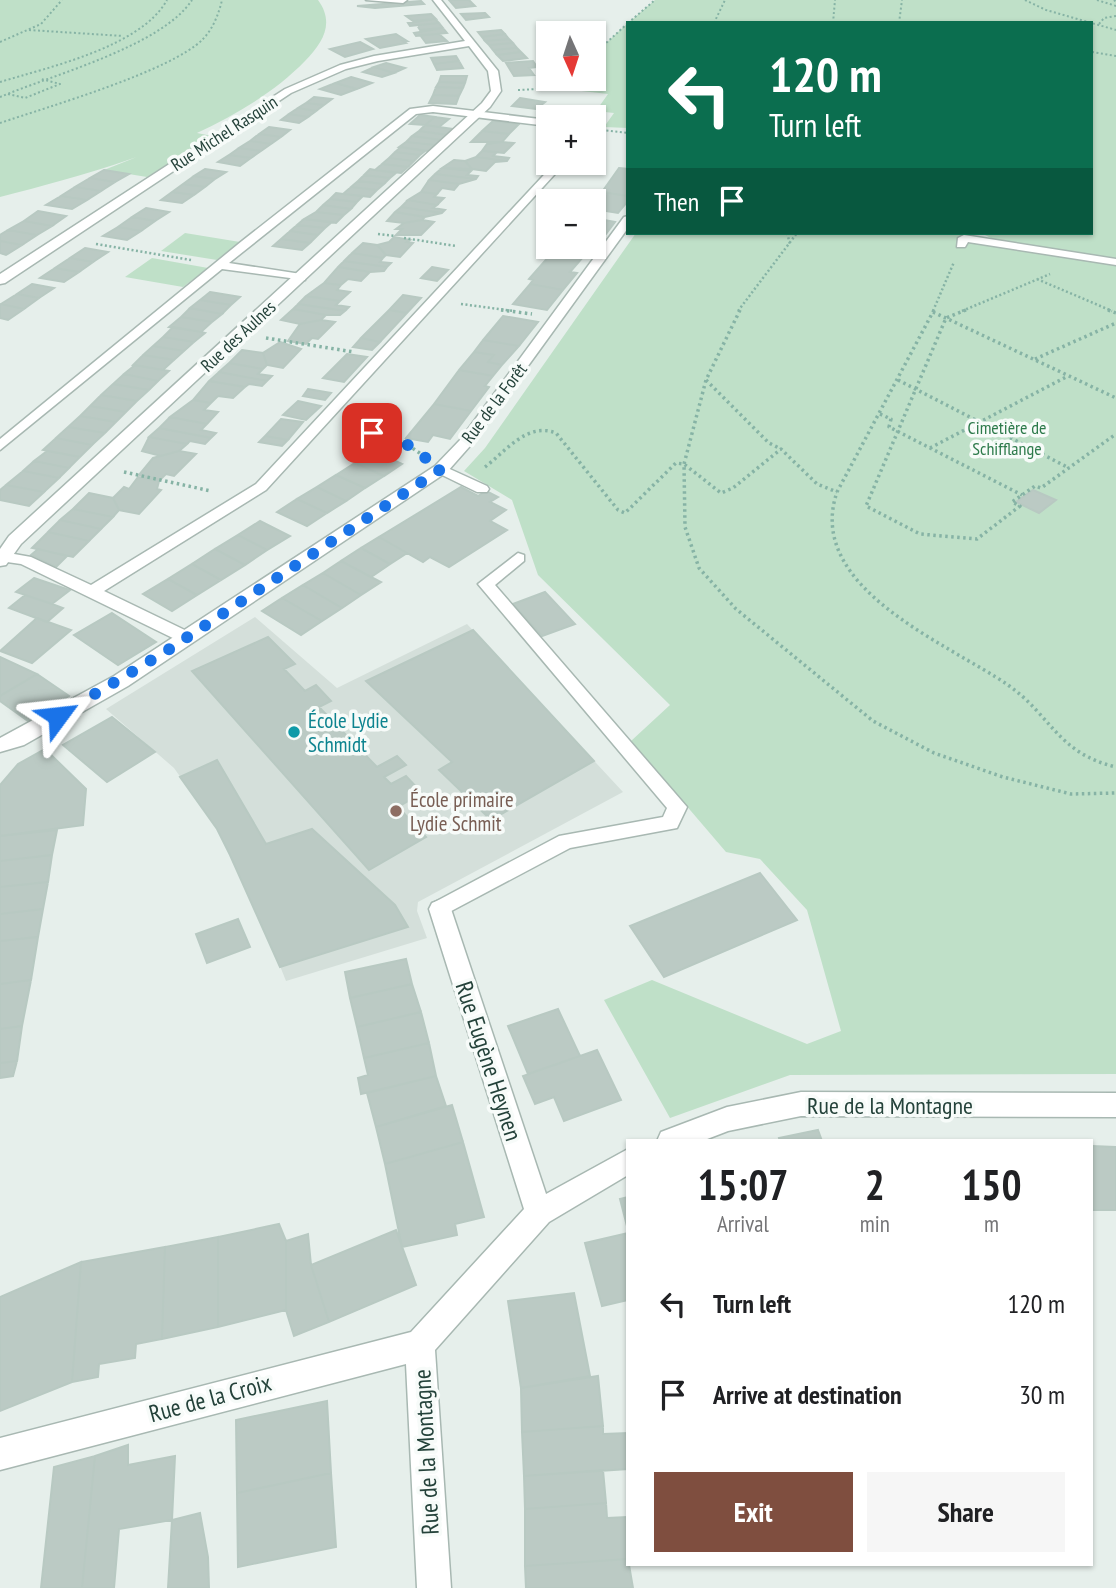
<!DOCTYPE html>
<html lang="en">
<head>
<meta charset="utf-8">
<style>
	:root { --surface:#fff; --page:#f6f6f6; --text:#202124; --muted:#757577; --accent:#7f4e3f }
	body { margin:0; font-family:"PT Sans Narrow",sans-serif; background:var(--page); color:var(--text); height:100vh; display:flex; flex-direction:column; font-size:26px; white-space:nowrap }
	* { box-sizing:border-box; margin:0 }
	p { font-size:23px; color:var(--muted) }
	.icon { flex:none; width:38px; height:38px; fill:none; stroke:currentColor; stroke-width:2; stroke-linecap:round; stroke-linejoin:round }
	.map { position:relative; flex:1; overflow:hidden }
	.drawer { position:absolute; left:626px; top:1139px; width:467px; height:427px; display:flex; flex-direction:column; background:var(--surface); border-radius:0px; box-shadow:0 2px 5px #0004 }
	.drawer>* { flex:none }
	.banner { position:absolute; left:626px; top:21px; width:467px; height:214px; border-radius:0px; box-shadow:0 2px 5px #0004; background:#0b6e4f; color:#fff; overflow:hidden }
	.needle { width:46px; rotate:177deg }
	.buttons { position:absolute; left:536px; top:21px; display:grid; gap:14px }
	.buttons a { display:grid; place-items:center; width:70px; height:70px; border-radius:0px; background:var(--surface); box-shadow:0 2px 5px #0004; font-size:35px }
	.pin { position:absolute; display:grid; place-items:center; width:60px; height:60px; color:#fff; margin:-30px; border-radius:14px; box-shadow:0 4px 10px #0006 }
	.me { position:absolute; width:77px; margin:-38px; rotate:60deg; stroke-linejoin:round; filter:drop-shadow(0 0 5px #0008) }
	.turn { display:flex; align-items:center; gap:24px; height:147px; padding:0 28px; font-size:32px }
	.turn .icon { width:91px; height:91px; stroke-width:2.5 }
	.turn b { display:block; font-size:49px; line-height:60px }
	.then { display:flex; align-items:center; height:66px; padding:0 28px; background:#0003; gap:14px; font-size:26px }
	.eta { display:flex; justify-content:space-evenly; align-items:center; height:119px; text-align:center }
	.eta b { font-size:42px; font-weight:700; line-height:49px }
	.button { display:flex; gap:14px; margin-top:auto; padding:14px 28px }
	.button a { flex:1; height:80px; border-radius:0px; background:var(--accent); color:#fff; font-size:28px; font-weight:700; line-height:80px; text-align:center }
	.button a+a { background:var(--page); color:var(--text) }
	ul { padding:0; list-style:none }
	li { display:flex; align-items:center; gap:21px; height:91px; padding:0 28px }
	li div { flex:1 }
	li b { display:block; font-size:26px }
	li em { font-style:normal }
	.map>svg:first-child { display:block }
	.built { fill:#d4dfda }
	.green { fill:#bfe0c8 }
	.building { fill:#bbcac4; stroke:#b8c9c2; stroke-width:2 }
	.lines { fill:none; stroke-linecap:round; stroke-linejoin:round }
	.service-casing { stroke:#a8b8b2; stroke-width:3 }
	.minor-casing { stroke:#a8b8b2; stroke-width:3 }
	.path-far2 { stroke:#86b3a5; stroke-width:2; stroke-dasharray:2 2.5; stroke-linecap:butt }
	.path-far1 { stroke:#86b3a5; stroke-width:2.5; stroke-dasharray:2 2.5; stroke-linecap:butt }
	.path { stroke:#86b3a5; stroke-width:3.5; stroke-dasharray:2.5 3.5; stroke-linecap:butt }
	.service { fill:#fff; fill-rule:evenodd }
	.minor { fill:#fff; fill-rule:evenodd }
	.route { stroke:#1a73e8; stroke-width:12; stroke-dasharray:0 21.6 }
	.culture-dot { fill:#0f9aa8; stroke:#f7fbf9; stroke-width:2.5 }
	.education-dot { fill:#8d6e63; stroke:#f7fbf9; stroke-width:2.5 }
	.labels { text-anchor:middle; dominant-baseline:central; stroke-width:7; stroke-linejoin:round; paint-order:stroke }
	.far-street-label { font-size:18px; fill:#24423a; stroke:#f7fbf9 }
	.far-park-label { font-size:18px; fill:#2d7a4b; stroke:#f7fbf9 }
	.culture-label { font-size:21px; fill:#0d838f; stroke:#f7fbf9; text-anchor:start }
	.education-label { font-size:21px; fill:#785e54; stroke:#f7fbf9; text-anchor:start }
	.near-street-label { font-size:24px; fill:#24423a; stroke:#f7fbf9 }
</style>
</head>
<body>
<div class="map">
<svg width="1116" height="1588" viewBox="0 0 1116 1588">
	<rect width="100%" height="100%" fill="#e6efeb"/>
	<path class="built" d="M255 617 337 688 467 624 623 792 418 902 417 911 427 938 286 981 254 901 217 829 174 768 106 709Z"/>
	<path class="green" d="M0 0H318C335 23 323 43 305 61 232 136 100 171 0 197Z
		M655 0H1116V1074L790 1075 670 1118 604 1000 652 980 807 1044 841 1031 807 910 760 859 726 852 631 741 670 705 538 575 512 500 464 471 485 448 636 233H960L964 238 1003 244 981 233H1092V23H628Z
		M628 23V128L604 127 614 113 596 111 608 94 555 88 568 79H593V55Z
		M197 133 212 136 147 177 104 170Z
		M185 233 240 242 217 260 161 251Z
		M152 258 208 268 183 287 125 277Z"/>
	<path class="building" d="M449 0H469L475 6 456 8Z
		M421 1 424 4 375 8 357 6Z
		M485 13 489 17 466 20 461 14Z
		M431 14 436 19 413 21 406 16Z
		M435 19 439 23 410 26 408 23Z
		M439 23 443 28 420 30 417 25Z
		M443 28 447 33 416 36 414 33Z
		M501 30 505 34 482 37 478 32Z
		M396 34 407 41H403L406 43 380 48 366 39Z
		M439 34 447 41 426 43 420 35Z
		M505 34 509 39 485 41 482 37Z
		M509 39 513 43 489 45 485 41Z
		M360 42 373 49 345 57 330 49Z
		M513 43 517 48 493 50 489 45Z
		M517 48 521 52 497 55 493 50Z
		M521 52 527 58 503 61 497 55Z
		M456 56 459 61 434 64 431 58Z
		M459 61 463 68 437 70 434 64Z
		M533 61 537 67 529 68 534 75 514 76 506 63Z
		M386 63 405 68 394 73 374 67Z
		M374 67 394 73 382 77 363 72Z
		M441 76H467L465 83 439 82Z
		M351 77 372 83 357 89 335 83Z
		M439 82 465 83 463 88 436 87Z
		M335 83 357 89 341 95 320 89Z
		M436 87 463 88 459 96 433 95Z
		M433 95 459 96 456 104 429 103Z
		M314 97 332 99 324 105 306 103Z
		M520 98 545 102 536 109 512 106Z
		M306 103 324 105 316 111 298 108Z
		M298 108 316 111 308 117 289 114Z
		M289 114 308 117 299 123 281 120Z
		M420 115 435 117 425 125 410 124Z
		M435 117 449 119 439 127 425 125Z
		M493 121 519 124 509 134 482 131Z
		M425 125 453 129 448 135 419 131Z
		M269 127 290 130 281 137 259 134Z
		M419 131 448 135 441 140 412 136Z
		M482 131 509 134 502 142H471Z
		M259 134 281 137 271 144 250 141Z
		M412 136 441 140 435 145 406 142Z
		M250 141 271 144 261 151 239 148Z
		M406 142 435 145 429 151 399 147Z
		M502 142 514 143 504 153 482 151 487 144Z
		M401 147 425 151 420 155 395 152Z
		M239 148 261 151 251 158 229 155Z
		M482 151 497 152 493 156 509 158 507 161 476 157Z
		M395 152 420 155 414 161 389 158Z
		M229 155 251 158 240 166 218 162Z
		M476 157 507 161 495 162 486 171 472 169 465 161Z
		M389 158 414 161 408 167 382 164Z
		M454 160 465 161 472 169 442 168Z
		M382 164 408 167 401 173 375 170Z
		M442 168 471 171 467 175 478 176 476 179 435 174Z
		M619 168 628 169V196L602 192Z
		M205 169 226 172 215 179 194 176Z
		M370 169 375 170 396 173 390 178 364 175Z
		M104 170 129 174 115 182 90 178Z
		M435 174 476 179 459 184 429 180Z
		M364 175 390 178 384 184 358 181Z
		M194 176 215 179 205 187 183 184Z
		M90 178 115 182 101 191 75 187Z
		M429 180 459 184 454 190 442 188 437 194 421 192Z
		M358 181 384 184 377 190 351 187Z
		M183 184 205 187 194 195 172 192Z
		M75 187 101 191 87 200 61 196Z
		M351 187 377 190 370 197 343 194Z
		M172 192 194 195 182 203 161 200Z
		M421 192 437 194 434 197 444 198 437 205 408 200Z
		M602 192 628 196V201L618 213 593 209V203Z
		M336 193 343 194 363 196 357 202 330 199Z
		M61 196 87 200 72 209 46 205Z
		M330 199 357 202 351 209 323 205Z
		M408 200 437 205 433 208 445 210 442 213 401 207Z
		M323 205 351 209 344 215 316 212Z
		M401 207 442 213 425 217 395 212Z
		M146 208 169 212 155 221 132 217Z
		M38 211 66 216 52 226 24 221Z
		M316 212 344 215 336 223 304 219Z
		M395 212 425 217 422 220 404 223 387 221Z
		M132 217 155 221 141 231 118 227Z
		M593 218 615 222 606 234 593 232Z
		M304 219 332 222 325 228 297 225Z
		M422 220 434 222 421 235H396L402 229H396L404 223Z
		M24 221 52 226 37 235 8 230Z
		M297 225 325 228 318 235 290 231Z
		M118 227 141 231 127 240 103 236Z
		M8 230 37 235 22 245 0 241V235Z
		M290 231 318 235 310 243 281 239Z
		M394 237 410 240 407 242 413 243 400 257 386 255 377 245 389 242Z
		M281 239 310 243 302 250 273 246Z
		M0 241 22 245 6 255 0 253Z
		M363 243 377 245 386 255 383 258 352 253Z
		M595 246 583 257 551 254 557 247Z
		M85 248 108 252 93 262 70 258Z
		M352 253 383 258 380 262 391 263 387 267 344 261Z
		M551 254 583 257 570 272 577 273 563 290 530 284 533 280 529 279Z
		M70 258 93 262 79 272 55 268Z
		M344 261 387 267 384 271 370 272 338 267Z
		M338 267 370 272 361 281 348 279 341 285 324 283Z
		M432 267 448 270 437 281 421 278Z
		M55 268 79 272 64 282 40 278Z
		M324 283 341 285 337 290 350 292 340 301 306 296Z
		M32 284 54 288 39 298 17 294Z
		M530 284 563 290 547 310 513 304Z
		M210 292 240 297 231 305 200 300Z
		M17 294 39 298 24 309 1 304Z
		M403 295 421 298 407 313 389 310Z
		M306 296 340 301 336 305 349 307 345 311 298 304Z
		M200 300 231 305 222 314 190 308Z
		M298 304 345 311 340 315H326L293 309Z
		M0 305 1 304 24 309 8 320 0 318Z
		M190 308 222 314 212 322 181 317Z
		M293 309 326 315 321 320 300 324 281 320Z
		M389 310 407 313 380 342 361 338Z
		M503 316 538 322 519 346 483 340Z
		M181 317 212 322 201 332 169 327Z
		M321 320 335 322 318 339 312 338 306 344 288 341 300 324Z
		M173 327 201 332 205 333 194 342 163 337Z
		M163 337 194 342 184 351 153 346Z
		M361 338 380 342 372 350 353 347Z
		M483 340 519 346 502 365 488 362 494 355 474 352Z
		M280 342 301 349 283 368 267 365 263 353Z
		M153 346 184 351 174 360 143 355Z
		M242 350 263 353 267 365 263 369 229 363Z
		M474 352 494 355 488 362 502 365 493 376 459 370Z
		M347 354 367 357 344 382 323 378Z
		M143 355 174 360 163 370 133 365Z
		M229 363 263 369 258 374 272 376 267 381 219 372Z
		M135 365 163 370 169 371 158 381 124 374Z
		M459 370 493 376 485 386 489 387 471 411 434 404Z
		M219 372 267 381 262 386 249 384 245 387 209 381Z
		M124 374 158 381 149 390 113 384Z
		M209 381 245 387 233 398 218 396 211 403 193 400Z
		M113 384 149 390 137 401 101 395Z
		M308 389 331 393 325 400 303 396Z
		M101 395 137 401 126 412 90 406Z
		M193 400 211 403 204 410 218 412 207 424 170 417Z
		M298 401 321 406 306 420 283 415Z
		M434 404 471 411 450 439 433 435 428 442 406 438Z
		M90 406 126 412 116 422 80 416Z
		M80 416 116 422 105 433 68 427Z
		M170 417 207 424 201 430 216 433 211 438 159 428Z
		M281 419 303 422 288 440 265 436Z
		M68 427 105 433 92 445 56 438Z
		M159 428 211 438 205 444 190 441 187 444 149 437Z
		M265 436 288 440 282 446 259 442Z
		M149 437 187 444 179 451 161 456 142 451Z
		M56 438 92 445 80 457 43 450Z
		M47 451 80 457 69 468 34 461Z
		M179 451 196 454 174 476 166 474 160 480 139 475 153 458Z
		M373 451 402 464 384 476 355 463Z
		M34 461 69 468 59 478 23 471Z
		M355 463 384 476 365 488 336 475Z
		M23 471 59 478 44 492 6 485Z
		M336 475 365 488 346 501 317 487Z
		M138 477 159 481 157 489 161 490 139 514 119 510 113 498 124 487 129 489Z
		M6 485 44 492 29 506 0 500V490Z
		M317 487 346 501 327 513 297 499Z
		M461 487 478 496 486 491 498 497 490 502 506 510 490 521 507 530 449 567 430 557 423 562 379 537Z
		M1033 490 1056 500 1039 513 1016 502Z
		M89 493 113 498 119 510 113 517 73 509Z
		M297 499 327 513 307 526 277 512Z
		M73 509 113 517 101 529 60 520Z
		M60 520 101 529 89 541 48 532Z
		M260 521 290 536 267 550 238 535Z
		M48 532 89 541 73 557 32 548Z
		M238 535 267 550 245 565 215 549Z
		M379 537 407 553 390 564 361 548Z
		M361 548 390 564 371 577 341 561Z
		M38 549 67 556 56 567 31 555Z
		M215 549 245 565 221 580 192 564Z
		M341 561 371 577 381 582 361 595 323 573Z
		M192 564 221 580 197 595 168 579Z
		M323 573 361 595 342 608 303 585Z
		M34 578 70 590 52 604 16 592Z
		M168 579 197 595 172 611 143 594Z
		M303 585 342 608 322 621 282 598Z
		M545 592 575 624 542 636 513 604Z
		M25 595 52 604 63 608 47 622 9 608Z
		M282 598 322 621 301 635 262 611Z
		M112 613 156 642 118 665 74 635Z
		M37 618 71 630 32 663 0 651Z
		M473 630 594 761 491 820 439 770 452 762 366 681Z
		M268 637 295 664 284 669 305 691 316 685 331 701 319 707 377 767 397 756 406 765 384 777 391 784 406 776 422 793 398 807 426 837 369 870 192 671Z
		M0 657 37 674 0 696Z
		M37 674 69 696 28 721 0 701V696Z
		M112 717 155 752 107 782 63 745Z
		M45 749 86 789 83 825 0 836V785L18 764Z
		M217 760 266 844 312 829 395 905 408 927 280 967 230 855 217 829 180 777Z
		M57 830 52 855 0 861V836Z
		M52 855 48 882 0 887V861Z
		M760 873 797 920 664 977 630 926Z
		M48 882 43 909 0 914V887Z
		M43 909 38 937 0 941V914Z
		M238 919 250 947 207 963 196 934Z
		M38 937 31 980 0 984V941Z
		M406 959 412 984 350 998 345 972Z
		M31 980 22 1026 0 1029V984Z
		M412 984 421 1012 357 1027 350 998Z
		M558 1009 580 1056 528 1074 508 1026Z
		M421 1012 429 1043 364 1058 357 1027Z
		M22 1026 17 1061 0 1063V1029Z
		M429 1043 436 1076 361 1094 358 1078 368 1075 364 1058Z
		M597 1050 621 1100 564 1121 554 1097 535 1104 523 1076Z
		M17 1061 13 1076 0 1078V1063Z
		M436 1076 446 1106 376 1127 367 1093Z
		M452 1105 463 1142 385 1164 376 1127Z
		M818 1130 822 1141H780L779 1138Z
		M463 1142 484 1217 455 1224 457 1235 402 1247 385 1164Z
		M1092 1146 1116 1147V1210H1092Z
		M628 1197V1230L620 1199Z
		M279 1224 286 1241V1310L218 1327V1237Z
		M396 1230 416 1285 329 1322 311 1265Z
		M628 1233V1300L602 1306 585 1243Z
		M308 1234 311 1265 329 1322 294 1336 286 1310V1241Z
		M218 1237V1327L162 1339 165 1247Z
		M165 1247 162 1339 136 1344 135 1358 99 1364 98 1377 72 1382 81 1262Z
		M81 1262 72 1382 0 1411V1297Z
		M574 1293 590 1376 521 1388 508 1301Z
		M598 1376 603 1426 522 1432 521 1388Z
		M327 1401 331 1473 237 1493 236 1420Z
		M603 1426V1434L628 1433V1469L524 1476 522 1432Z
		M128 1445V1465L175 1456 172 1520 119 1529 114 1588H82L95 1456Z
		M95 1456 82 1588H41L54 1467Z
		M603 1470 606 1503 525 1509 524 1476Z
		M331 1473 336 1547 238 1567 237 1493Z
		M606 1503 607 1518 627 1517 628 1559 525 1566V1509Z
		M200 1513 208 1557 209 1588H168L172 1520Z
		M628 1559 633 1588H526L525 1566Z"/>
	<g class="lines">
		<defs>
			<path id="service" d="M433 106 548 120V126L433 112 416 114 229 263 301 274 305 276V280L222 269 0 450V439L242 241 410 109Z
				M555 163H565L266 490 104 591 193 634 195 638 193 642H181L21 564 0 561V553L3 552 31 557 91 585 256 484Z
				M964 235 1116 259V265L968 242 965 247H957L958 238Z
				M441 465 487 486 489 489 487 492H477L436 472V466Z
				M518 553 524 555V561L495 585 687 807 677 828 570 848 440 917 433 915 430 909 433 903 559 836 663 817 667 808 478 584Z"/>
			<path id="minor" d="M366 0H407L403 3Z
				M433 0H441L498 71 501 91 490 107 21 544 6 565 0 566V549L9 536 482 103 491 91 488 71 469 46 378 61 346 69 291 93 5 283 0 284V274L285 89 340 65 374 56 465 41Z
				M628 216V228L470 446 447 472 128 686 24 745 0 752V738L114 676 435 466 460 440 624 217Z
				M440 900 448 903 451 909 546 1194 628 1149V1175L549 1222 435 1350 451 1588H417L406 1364 0 1470V1438L411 1332 524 1209 429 909 432 903Z
				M801 1092 1116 1093V1117L801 1116 728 1131 702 1141H657L661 1132 727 1107Z"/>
		</defs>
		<use href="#service" class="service-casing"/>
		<use href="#minor" class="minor-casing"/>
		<path class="path-far2" d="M1025 0 1046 10 1116 30
			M1097 0 1116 6
			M1114 0 1116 2
			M628 23 655 0
			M714 23 725 0
			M833 23 835 0
			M899 23 902 0
			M1099 24 1104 18 1116 16
			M29 30 123 36
			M0 42 41 24 62 0
			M1092 52 1116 56
			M593 55 628 23
			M0 82C49 67 141 47 167 0
			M518 90 555 88 568 79
			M8 94 25 98 60 84 41 79
			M0 97C52 75 162 46 192 0
			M0 123C47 107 172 71 203 39 213 29 219 13 222 0
			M593 129 628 133"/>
		<path class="path-far1" d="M593 215 603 216
			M787 233 790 244
			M378 234 395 236
			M404 238 456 246
			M96 244 191 260
			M1037 279 1112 311
			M461 304 514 311
			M738 311 797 233
			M933 311 954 262
			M962 311 1050 274"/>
		<path class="path" d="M501 310 532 314
			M740 310 706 380 684 464 685 527 699 568 736 609 873 721 934 753 1003 777 1071 794 1116 793
			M934 310 837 492C804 588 949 644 1008 685 1052 716 1057 753 1116 767
			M966 310 946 318 866 506 920 534 977 539 1020 506 1012 502 1035 486 1041 488 1116 434
			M1108 310 1116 313
			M933 312 1116 398
			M266 338 354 352
			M1035 359 1116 323
			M706 380 769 443 781 449
			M898 380 1069 468
			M880 414 891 419 889 427 1022 495
			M345 428 398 438 421 454
			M930 448 1068 376
			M485 467C506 451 527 422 556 433L618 510 625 513 676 463 684 464 721 493 733 488 781 449 817 484 837 492
			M124 472 211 491"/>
		<use href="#service" class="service"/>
		<use href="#minor" class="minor"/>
	</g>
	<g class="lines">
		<path class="route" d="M58 716 165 652 441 469 398 438 372 433"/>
	</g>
	<circle class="culture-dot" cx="294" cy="732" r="7"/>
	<circle class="education-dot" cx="396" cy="811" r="7"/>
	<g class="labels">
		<g class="far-street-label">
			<text transform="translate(224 133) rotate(-33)">Rue Michel Rasquin</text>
			<text transform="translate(238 336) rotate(-43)">Rue des Aulnes</text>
			<text transform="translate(494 403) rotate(-53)">Rue de la Forêt</text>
		</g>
		<g class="far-park-label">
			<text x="1007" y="427">Cimetière de<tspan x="1007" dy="21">Schifflange</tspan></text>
		</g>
		<g class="culture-label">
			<text x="308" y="720">École Lydie<tspan x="308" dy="24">Schmidt</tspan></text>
		</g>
		<g class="education-label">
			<text x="410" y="799">École primaire<tspan x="410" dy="24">Lydie Schmit</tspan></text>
		</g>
		<g class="near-street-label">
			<text transform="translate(489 1061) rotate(72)">Rue Eugène Heynen</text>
			<text x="890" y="1105">Rue de la Montagne</text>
			<text transform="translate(210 1398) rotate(-15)">Rue de la Croix</text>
			<text transform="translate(426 1452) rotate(-93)">Rue de la Montagne</text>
		</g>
	</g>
</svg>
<div class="buttons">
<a><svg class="needle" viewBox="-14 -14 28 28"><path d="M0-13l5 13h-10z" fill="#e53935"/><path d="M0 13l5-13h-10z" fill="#757577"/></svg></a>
<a>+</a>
<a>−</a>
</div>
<div class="pin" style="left:372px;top:433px;background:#d93025"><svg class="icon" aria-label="arrive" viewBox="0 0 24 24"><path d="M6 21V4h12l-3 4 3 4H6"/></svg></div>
<svg class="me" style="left:58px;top:716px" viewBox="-20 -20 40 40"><path d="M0-17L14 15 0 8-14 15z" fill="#1a73e8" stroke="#fff" stroke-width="4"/></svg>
<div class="banner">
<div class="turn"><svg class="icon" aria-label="left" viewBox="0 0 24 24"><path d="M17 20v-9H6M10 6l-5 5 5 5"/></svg><div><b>120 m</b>Turn left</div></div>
<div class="then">Then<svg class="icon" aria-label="arrive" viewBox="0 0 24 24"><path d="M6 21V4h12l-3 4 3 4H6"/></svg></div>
</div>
<section class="drawer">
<div class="eta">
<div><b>15:07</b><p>Arrival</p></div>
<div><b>2</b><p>min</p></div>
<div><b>150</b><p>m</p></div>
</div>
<ul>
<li><svg class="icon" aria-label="left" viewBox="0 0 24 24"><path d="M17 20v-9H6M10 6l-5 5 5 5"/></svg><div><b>Turn left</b></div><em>120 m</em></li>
<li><svg class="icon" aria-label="arrive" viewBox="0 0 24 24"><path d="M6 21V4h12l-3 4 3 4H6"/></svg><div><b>Arrive at destination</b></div><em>30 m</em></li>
</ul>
<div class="button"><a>Exit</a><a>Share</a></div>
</section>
</div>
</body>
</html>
